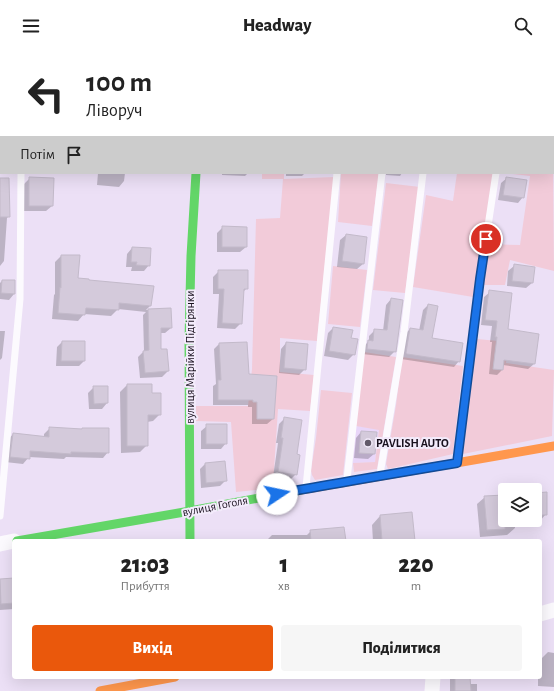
<!DOCTYPE html>
<html lang="uk">
<head>
<meta charset="utf-8">
<style>
	:root { --surface:#fff; --page:#f6f6f6; --text:#222; --muted:#767676; --accent:#ea580c }
	body { margin:0; font-family:"Alegreya Sans",sans-serif; background:var(--page); color:var(--text); height:100vh; display:flex; flex-direction:column; font-size:15px; white-space:nowrap }
	* { box-sizing:border-box; margin:0 }
	p { font-size:13px; color:var(--muted) }
	.icon { flex:none; width:22px; height:22px; fill:none; stroke:currentColor; stroke-width:2; stroke-linecap:round; stroke-linejoin:round }
	.map { position:relative; flex:1; overflow:hidden }
	.side { position:absolute; left:12px; top:487px; width:530px; height:140px; display:flex; flex-direction:column; background:var(--surface); border-radius:4px; box-shadow:0 4px 16px #0002 }
	.side>* { flex:none }
	.guide { position:absolute; left:0px; top:0px; width:554px; height:122px; box-shadow:0 4px 16px #0002; background:#fff; color:var(--text); overflow:hidden }
	.fabs { position:absolute; left:498px; top:431px; display:grid; gap:8px }
	.fabs a { display:grid; place-items:center; width:44px; height:44px; border-radius:4px; background:var(--surface); box-shadow:0 4px 16px #0002; font-size:20px }
	.pin { position:absolute; display:grid; place-items:center; width:34px; height:34px; color:#fff; margin:-17px; border:2px solid #fff; border-radius:50%; box-shadow:0 1px 4px #0007 }
	.me { position:absolute; width:44px; margin:-22px; rotate:79deg; stroke-linejoin:round; filter:drop-shadow(0 0 3px #0008) }
	.turn { display:flex; align-items:center; gap:14px; height:84px; padding:0 20px; font-size:18px }
	.turn .icon { width:52px; height:52px; stroke-width:2.5 }
	.turn b { display:block; font-size:28px; line-height:34px }
	.then { display:flex; align-items:center; height:38px; padding:0 20px; background:#0003; gap:8px; font-size:15px }
	.eta { display:flex; justify-content:space-evenly; align-items:center; height:68px; text-align:center }
	.eta b { font-size:24px; font-weight:800; line-height:28px }
	.cta { display:flex; gap:8px; margin-top:auto; padding:8px 20px }
	.cta a { flex:1; height:46px; border-radius:4px; background:var(--accent); color:#fff; font-size:16px; font-weight:800; line-height:46px; text-align:center }
	.cta a+a { background:var(--page); color:var(--text) }
	header { display:flex; justify-content:space-between; align-items:center; height:52px; padding:0 20px; background:var(--surface); font-size:18px; font-weight:800 }
	.map>svg:first-child { display:block }
	.built { fill:#e9d6f9 }
	.green { fill:#f2cbd9 }
	.shadow { fill:#0003 }
	.building { fill:#d4cadb; stroke:#c3baca }
	.lines { fill:none; stroke-linecap:round; stroke-linejoin:round }
	.lane { stroke:#fcfafe; stroke-width:7 }
	.street { stroke:#fcfafe; stroke-width:15 }
	.fast { stroke:#63d668; stroke-width:9 }
	.slow { stroke:#ff974d; stroke-width:9 }
	.route-casing { stroke:#114b97; stroke-width:10 }
	.route { stroke:#1a73e8; stroke-width:7 }
	.poi-dot { fill:#625969; stroke:#f3ebfb; stroke-width:1.5 }
	.labels { text-anchor:middle; dominant-baseline:central; stroke-width:4; stroke-linejoin:round; paint-order:stroke }
	.street-label { font-size:12px; fill:#18101d; stroke:#f3ebfb }
	.poi-label { font-size:12px; font-weight:bold; fill:#18101d; stroke:#f3ebfb; text-anchor:start }
</style>
</head>
<body>
<header><svg class="icon" aria-label="menu" viewBox="0 0 24 24"><path d="M4 6h16M4 12h16M4 18h16"/></svg>Headway<svg class="icon" aria-label="search" viewBox="0 0 24 24"><circle cx="10" cy="10" r="6"/><path d="M15 15l6 6"/></svg></header>
<div class="map">
<svg width="554" height="639" viewBox="0 0 554 639">
	<rect width="100%" height="100%" fill="#ece0f6"/>
	<path class="built" d="M356 374 379 377 375 410 353 411Z"/>
	<path class="green" d="M553 101 554 219 510 208 505 233H483L488 192 520 193 530 124 504 121H553Z
		M262 121H284V127L334 125 317 289 280 286V320L314 323 310 359 278 357 273 433 266 434 265 437 236 440 231 370 196 369V354H248L252 317 256 167 280 166 283 127H262Z
		M341 121H379L372 174 338 170Z
		M457 121H494L473 245 413 235 426 143 453 149Z
		M386 131 420 135 405 241 373 238Z
		M333 214 367 218 360 275 328 272Z
		M477 287 509 290 506 311 554 318 552 384 463 402 462 398Z
		M364 300 396 305 377 417 354 420 353 411 375 410 379 378 356 374Z
		M402 305 463 314 453 402 388 417 386 412 396 353Z
		M321 338 352 341 343 423 315 428 312 423 311 418 316 386Z"/>
	<path class="shadow" d="M114 0H134V1H114Z
		M293 0H341L340 1Z
		M554 38V81L553 82V39Z
		M0 49 1 58 0 73Z
		M98 121H125L124 129 119 135 97 133Z
		M222 121H248L245 124 222 123Z
		M286 121H304V122L302 124H286Z
		M386 121H402L400 124 386 123Z
		M30 126 52 154 46 159H24V132Z
		M507 126 523 145 518 151 498 148 501 131Z
		M0 140 9 164 7 166 4 209 0 214Z
		M222 176 246 195 240 200H217V181Z
		M346 183 363 212 357 217 337 215 340 188Z
		M132 196 149 213 144 219H131L132 215H126L127 202Z
		M61 204 77 227 150 254 146 258H170L171 276 165 281H160V298L168 319 162 325 140 326 138 305 144 299 143 263 146 260 118 257 111 264 84 262 78 269 52 267 54 243 55 242V210Z
		M514 214 532 231 526 236 507 234 508 219Z
		M219 219 247 236 242 241 241 271 235 277 217 276 219 242H213V225Z
		M2 229H14V242L9 248 0 247V231Z
		M490 240 506 278 534 312 528 317 503 313 502 318 497 323 489 322 492 290H490L492 274 481 273 484 245Z
		M391 247 395 299 389 305 362 302 363 295 369 289V284L375 278 383 279 386 253Z
		M428 253 431 287 459 309 454 315 401 307 404 283 410 277 419 279 423 258Z
		M333 276 350 286 354 302 348 308 324 304 328 281Z
		M0 279H5L2 306 0 308Z
		M62 290 84 309 79 314H56L57 295Z
		M286 291 305 317 299 323 279 321 281 297Z
		M219 292 248 323 273 367 267 372H252V355H248V353H213V334L216 332 214 297Z
		M127 333 151 342 160 362 153 369 147 370V393L140 400 121 401 120 340Z
		M94 335 107 351 102 357H89L88 341Z
		M284 367 296 403V422L290 428 273 425 278 391H276L279 372Z
		M207 374 226 391 221 397H201V379Z
		M50 376 108 400 103 406 66 405 64 407 29 405 23 412 5 410 8 388 13 382 44 386V382Z
		M361 380 374 402 368 407 354 406 356 386Z
		M205 412 225 429 220 434 201 436 200 417Z
		M535 442 546 462 539 470 515 471V476L507 483 480 485 477 452 485 445 505 444V468H535Z
		M380 464 414 489H373L372 473Z
		M311 479 345 489H266L272 483H307Z
		M14 527V557L0 558V528Z
		M548 600 554 601V635L538 634V625H540V608Z
		M452 625H469L470 632H477V639H450V627Z"/>
	<path class="building" d="M29 125 54 126 53 154H29Z
		M506 125 527 128 524 146 503 143Z
		M0 126H9L10 165H0Z
		M222 174 247 175V195H222Z
		M346 182 367 185 364 212 342 209Z
		M132 195 151 196 150 214 136 213 137 210H131Z
		M61 203H80L78 226 89 227V228L154 234 151 254 119 251V258L86 256 85 263 58 261 60 235 61 236Z
		M514 212 535 215 533 231 512 229Z
		M218 218H248V237H244L242 272 222 271 224 237H218Z
		M2 228H15V242L1 241Z
		M489 238 512 241 508 277 539 282 535 312 504 308 503 318 493 317 497 285H495L497 269 485 268Z
		M391 246 403 248 396 300 367 297 368 288 373 289 374 277 387 278Z
		M428 252 438 254 432 286 463 291 460 310 407 302 406 301 410 276 423 278Z
		M171 256 172 276H161V297H167L169 319 145 321 143 299 149 298 148 257Z
		M333 275 353 278 351 286 358 287 355 303 329 299Z
		M62 289H85V309H61Z
		M247 290 249 322 277 324 274 367H257V350H253V348H218V328H221L219 291Z
		M286 290 308 292 306 318 284 316Z
		M127 332H152V341H161V363H148V394H127Z
		M93 334H108V351L94 352Z
		M284 365 302 368 297 402 300 403 297 423 278 420 283 386H281Z
		M206 372H227V392H206Z
		M49 375 82 377V376H109V401L71 400V402L30 399V407L10 405 13 381 49 385Z
		M361 379 377 380 375 402 359 401Z
		M225 409 227 429 206 431 205 411Z
		M547 440V463H535V441Z
		M505 443V477L487 478 484 444Z
		M412 460 415 489H382L380 463Z
		M344 475 346 489H311L310 478Z
		M14 526V551L1 552 0 527Z
		M455 625H470L471 639H455Z"/>
	<g class="lines">
		<path class="lane" d="M501 0 503 1
			M347 1V0
			M457 408 480 227 496 121
			M380 422 404 280 423 121
			M347 427 382 121
			M306 435 337 121
			M0 464 20 247 21 121"/>
		<path class="street" d="M211 1V0
			M0 492 14 489
			M540 562 554 558
			M432 639 433 625"/>
		<path class="fast" d="M17 489 190 459 301 438
			M190 489 189 288 191 204 196 121"/>
		<path class="slow" d="M301 438 554 394
			M100 639 175 625"/>
	</g>
	<g class="lines">
		<defs>
			<path id="route" d="M277 442C337 431 397 421 457 411L480 227 486 187"/>
		</defs>
		<use href="#route" class="route-casing"/>
		<use href="#route" class="route"/>
	</g>
	<circle class="poi-dot" cx="368" cy="391" r="4"/>
	<g class="labels">
		<g class="street-label">
			<text transform="translate(190 305) rotate(-90)">вулиця Марійки Підгірянки</text>
			<text transform="translate(215 454) rotate(-11)">вулиця Гоголя</text>
		</g>
		<g class="poi-label">
			<text x="376" y="391">PAVLISH AUTO</text>
		</g>
	</g>
</svg>
<div class="fabs">
<a><svg class="icon" aria-label="layers" viewBox="0 0 24 24"><path d="M12 4l9 5-9 5-9-5zM3 14l9 5 9-5"/></svg></a>
</div>
<div class="pin" style="left:486px;top:187px;background:#d93025"><svg class="icon" aria-label="arrive" viewBox="0 0 24 24"><path d="M6 21V4h12l-3 4 3 4H6"/></svg></div>
<svg class="me" style="left:277px;top:442px" viewBox="-20 -20 40 40"><circle r="19" fill="#fff"/><path d="M0-13L10 11 0 6-10 11z" fill="#1a73e8"/></svg>
<div class="guide">
<div class="turn"><svg class="icon" aria-label="left" viewBox="0 0 24 24"><path d="M17 20v-9H6M10 6l-5 5 5 5"/></svg><div><b>100 m</b>Ліворуч</div></div>
<div class="then">Потім<svg class="icon" aria-label="arrive" viewBox="0 0 24 24"><path d="M6 21V4h12l-3 4 3 4H6"/></svg></div>
</div>
<section class="side">
<div class="eta">
<div><b>21:03</b><p>Прибуття</p></div>
<div><b>1</b><p>хв</p></div>
<div><b>220</b><p>m</p></div>
</div>
<div class="cta"><a>Вихід</a><a>Поділитися</a></div>
</section>
</div>
</body>
</html>
